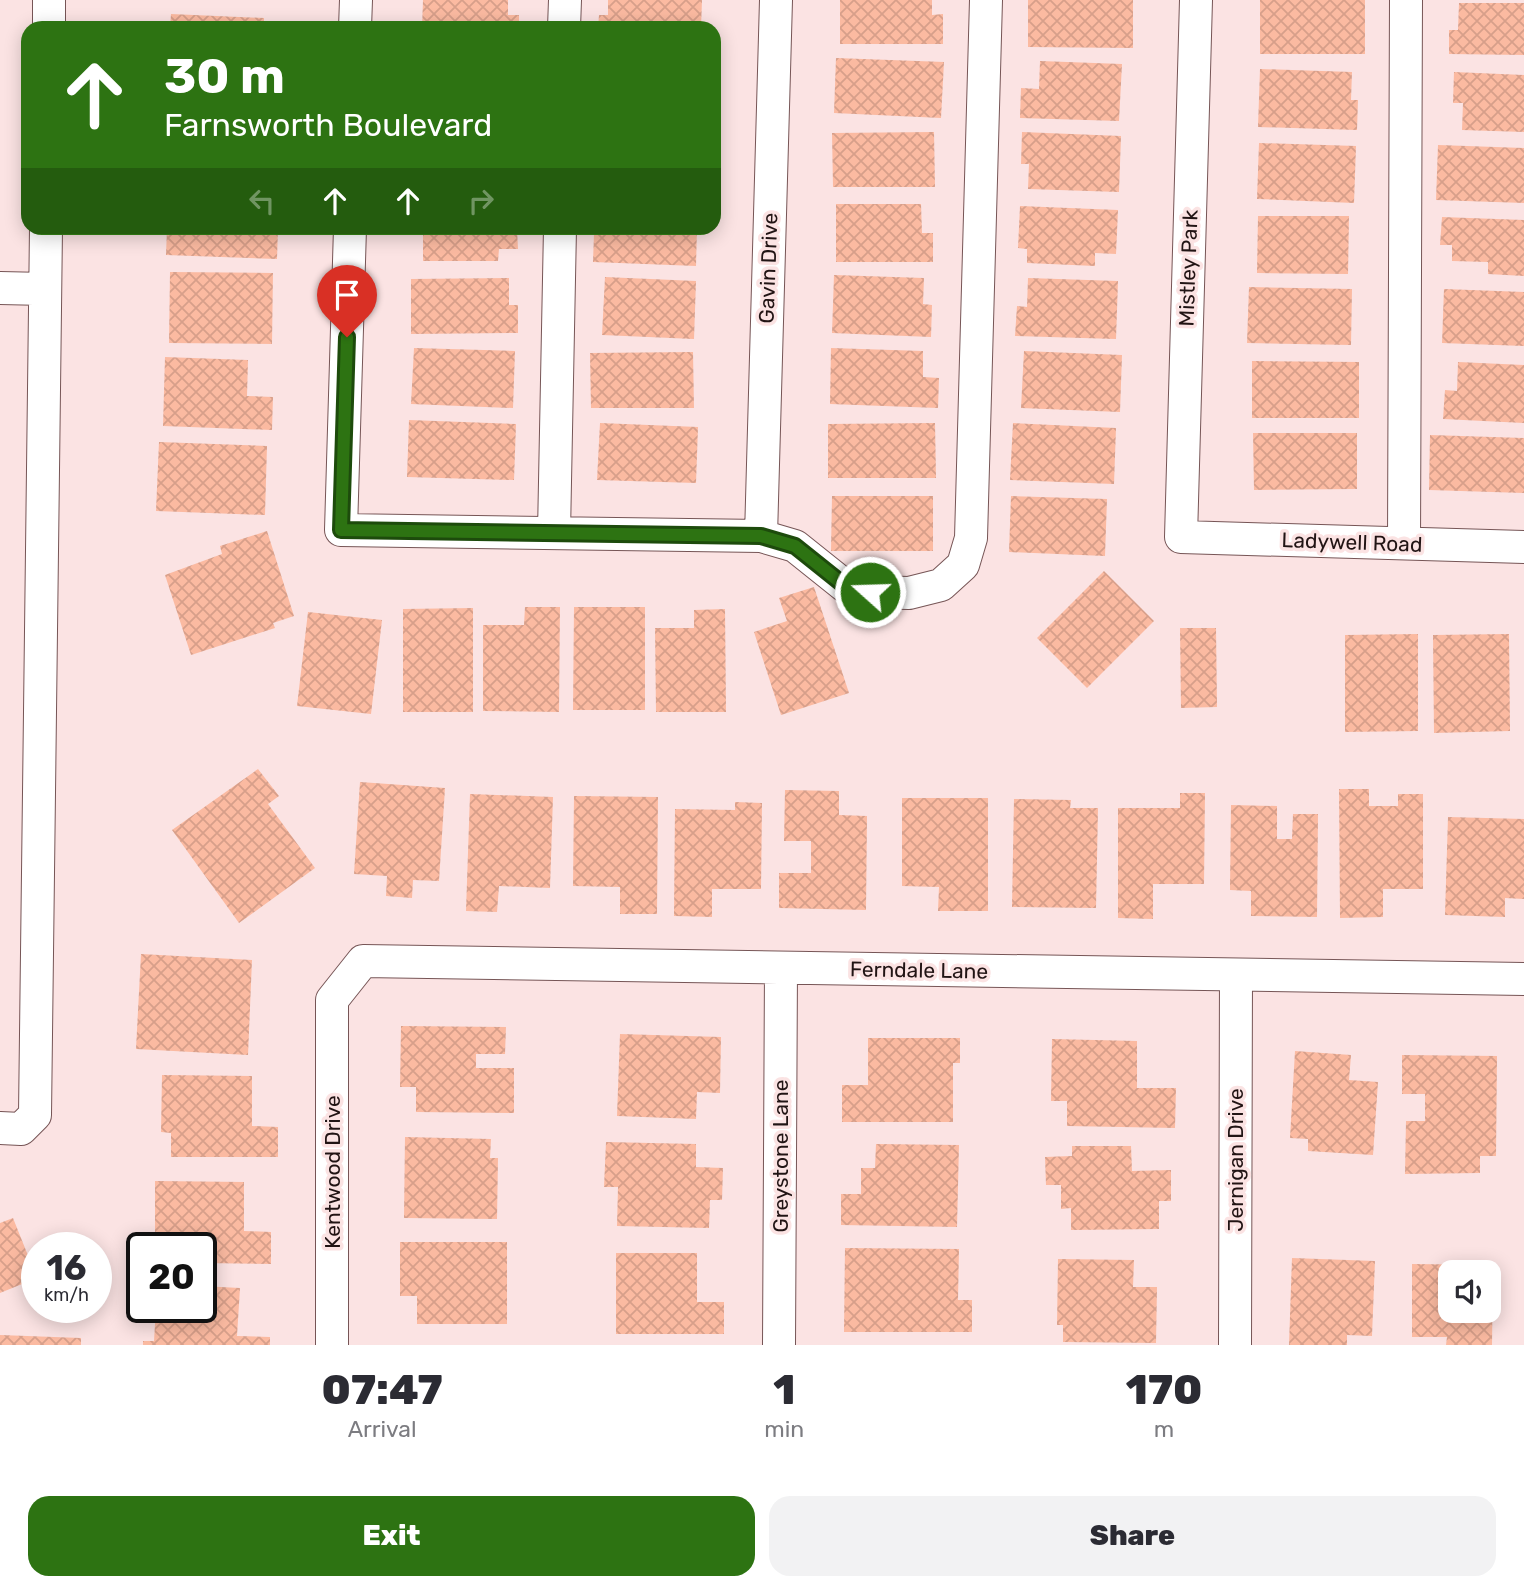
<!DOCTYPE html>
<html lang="en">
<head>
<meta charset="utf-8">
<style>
	:root { --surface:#fff; --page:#f2f2f3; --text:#2b2b33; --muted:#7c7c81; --accent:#2d7312 }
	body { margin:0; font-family:Rubik,sans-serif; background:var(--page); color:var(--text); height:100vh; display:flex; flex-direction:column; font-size:26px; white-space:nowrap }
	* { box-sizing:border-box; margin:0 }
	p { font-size:23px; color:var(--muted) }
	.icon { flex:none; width:38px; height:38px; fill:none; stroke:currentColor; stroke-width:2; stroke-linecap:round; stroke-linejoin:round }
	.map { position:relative; height:1345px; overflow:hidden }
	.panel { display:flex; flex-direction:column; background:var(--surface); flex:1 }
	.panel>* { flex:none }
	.guide { position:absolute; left:21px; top:21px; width:700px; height:214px; border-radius:21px; box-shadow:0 4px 18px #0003; background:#2d7312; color:#fff; overflow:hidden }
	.fabs { position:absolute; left:1438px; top:1260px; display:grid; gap:14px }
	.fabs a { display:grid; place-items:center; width:63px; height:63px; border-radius:14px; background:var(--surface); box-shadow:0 4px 18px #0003; font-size:35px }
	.speed { position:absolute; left:21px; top:1232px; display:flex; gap:14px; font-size:35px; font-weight:700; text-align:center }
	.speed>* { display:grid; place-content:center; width:91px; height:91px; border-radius:50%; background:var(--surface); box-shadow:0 4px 18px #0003; line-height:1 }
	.speed small { font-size:18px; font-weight:400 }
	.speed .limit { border:4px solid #111; border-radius:10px; background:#fff; color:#111 }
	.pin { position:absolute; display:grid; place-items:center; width:60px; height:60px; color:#fff; margin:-72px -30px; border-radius:50% 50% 50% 0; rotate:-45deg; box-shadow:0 0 7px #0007 }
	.pin .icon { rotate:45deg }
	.me { position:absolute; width:77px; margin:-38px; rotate:290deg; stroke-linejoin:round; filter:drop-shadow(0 0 5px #0008) }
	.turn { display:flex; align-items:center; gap:24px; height:147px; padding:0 28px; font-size:32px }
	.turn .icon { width:91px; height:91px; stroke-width:2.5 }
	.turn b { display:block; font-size:49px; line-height:60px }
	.lanes { display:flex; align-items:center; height:66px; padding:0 28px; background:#0003; justify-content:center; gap:35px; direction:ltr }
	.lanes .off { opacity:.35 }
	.eta { display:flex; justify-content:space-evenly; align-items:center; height:119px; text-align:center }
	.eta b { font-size:42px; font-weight:800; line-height:49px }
	.action { display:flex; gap:14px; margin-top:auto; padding:14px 28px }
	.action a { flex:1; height:80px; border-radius:21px; background:var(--accent); color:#fff; font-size:28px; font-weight:800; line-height:80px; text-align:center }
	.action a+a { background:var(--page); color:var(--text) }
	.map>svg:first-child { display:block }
	.building { fill:url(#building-cross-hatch); fill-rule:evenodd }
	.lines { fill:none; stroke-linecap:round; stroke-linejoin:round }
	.minor-casing { stroke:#765556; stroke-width:34 }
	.minor { stroke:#fff; stroke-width:32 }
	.route-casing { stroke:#1d4b0c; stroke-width:18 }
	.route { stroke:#2d7312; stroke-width:12 }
	.labels { text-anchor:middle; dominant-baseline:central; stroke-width:7; stroke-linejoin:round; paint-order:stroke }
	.street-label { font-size:21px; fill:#211414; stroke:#fbe3e3 }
</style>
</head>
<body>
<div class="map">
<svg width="1524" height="1345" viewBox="0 0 1524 1345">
	<defs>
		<pattern id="building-cross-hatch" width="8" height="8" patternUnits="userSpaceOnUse" patternTransform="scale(1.75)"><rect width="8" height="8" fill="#fbbaa1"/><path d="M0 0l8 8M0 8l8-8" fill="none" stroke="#d79f8a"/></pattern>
	</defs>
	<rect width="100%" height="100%" fill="#fbe3e3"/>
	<path class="building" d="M423 0H508V15H519V28H422Z
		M608 0H702L701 28H598L599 15H608Z
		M840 0H932V15L943 14V44H840Z
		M1028 0H1133V48L1028 47Z
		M1260 0H1365V54H1260Z
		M1459 3H1524V55L1449 54V30H1458Z
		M171 14 264 18V28H170Z
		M836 58 944 62 941 118 834 113Z
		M1040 61 1122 64 1119 121 1020 118 1021 88 1039 89Z
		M1260 69 1352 72 1351 100H1358L1357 130 1258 127Z
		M1454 72 1524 75V132L1462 130 1463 103H1453Z
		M934 132 935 187H833L832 133Z
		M1022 132 1121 136 1119 192 1028 189 1029 164H1021Z
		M1259 143 1356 146 1354 203 1257 199Z
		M1438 145 1524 148V203L1436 200Z
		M836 204H921L922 233H933V262H836Z
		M1020 206 1118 210 1116 254 1095 253V266L1027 263V249L1018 248Z
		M1258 216H1349L1348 274 1257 273Z
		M1442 217 1524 220V276L1488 274V262L1452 261V245H1440Z
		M167 228H278L277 259 166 255Z
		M423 228H517L518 249H499L498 261H423Z
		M603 228H697L696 266 593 262 594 234H603Z
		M170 272 273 273 272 344 169 343Z
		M834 275 924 278 923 304 932 305 931 337 832 333Z
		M605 277 696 281 694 339 602 335Z
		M509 278V305H518V333L411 334V279Z
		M1028 278 1118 281 1116 339 1015 336 1017 306 1027 307Z
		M1249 287 1352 289 1351 345 1247 343Z
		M1444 289 1524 292V346L1442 343Z
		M414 348 515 351 513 408 411 404Z
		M831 348 923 351V377L939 378 938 408 830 404Z
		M1024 351 1122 355 1120 412 1021 408Z
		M693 352 694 408H591L590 353Z
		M165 357 248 360 247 396 273 397 272 430 163 426Z
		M1252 361 1359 362V418H1252Z
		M1458 362 1524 365V423L1443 419 1445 390 1457 391Z
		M409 420 516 424 514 480 407 477Z
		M600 423 698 427 696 483 597 480Z
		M935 423 936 478H828V424Z
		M1013 423 1116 428 1114 484 1010 480Z
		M1253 433H1357V489L1254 490Z
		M1430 435 1524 438V493L1429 490Z
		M159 442 267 446 265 515 156 511Z
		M832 496H933V551H831Z
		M1011 496 1107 499 1105 556 1009 552Z
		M267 531 294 616 273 623 275 628 191 655 165 575 222 554 220 546Z
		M1104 571 1154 621 1087 688 1037 638Z
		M814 587 849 693 781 715 754 632 787 621 779 598Z
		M525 607H560L559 712 483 711V625H524Z
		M574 607H645V710H573Z
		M473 608V712H403V609Z
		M725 609 726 712H656L655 628H694V610Z
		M308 612 382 620 371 714 297 706Z
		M1180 628H1216L1217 707 1181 708Z
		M1418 634V731L1345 732V635Z
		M1509 634 1510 731 1434 733 1433 635Z
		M258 769 279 796 268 804 315 868 239 923 172 830Z
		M360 782 445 788 439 881 413 880 412 898 386 896 387 876 354 874Z
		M1339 789H1369V806H1398V794H1423V889H1383V917L1340 918Z
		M785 790 839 791V815L867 816 866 910 779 908V873H811V841H784Z
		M1180 793H1205L1204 884H1153V919L1118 918V808H1180Z
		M470 794 553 797 550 888 499 886 497 912 466 911Z
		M574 796 658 797 657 914H620V887L573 886Z
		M902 798H988V911H938L939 887 902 886Z
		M1014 799 1071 800 1070 808H1098L1096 908 1012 907Z
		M735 802 762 803 761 889H712V917L674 916 675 809 735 810Z
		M1231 805 1277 806V839H1292L1293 814H1318L1317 917 1251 916V891L1230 890Z
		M1448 817 1524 819V899L1505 898V917L1445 915Z
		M141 954 252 960 248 1055 136 1049Z
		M401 1026 506 1027 505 1054H476V1068H514V1113L416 1112V1087H400Z
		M620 1034 721 1037 720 1093 697 1092 696 1119 617 1116Z
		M868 1038H960V1063H953V1122H842V1085H868Z
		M1052 1039 1137 1041V1088H1176L1175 1128 1067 1126V1101H1051Z
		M1295 1051 1351 1055 1349 1080 1378 1082 1373 1155 1308 1151V1139L1290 1138Z
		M1402 1055 1497 1056 1496 1156H1480V1173L1405 1174 1406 1121H1425V1094H1402Z
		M162 1075 252 1076V1126L278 1127V1157H171V1133L161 1132Z
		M405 1137 491 1139 490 1158H498L497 1219 404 1218Z
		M606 1142 696 1144V1167L723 1168 722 1200H710L709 1228 617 1226 618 1187H604Z
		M876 1144 959 1145 957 1227 841 1225V1194H861V1168H875Z
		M1072 1146H1131L1132 1171 1171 1170V1201H1159V1229L1071 1230V1208L1061 1209V1185H1046L1045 1157 1072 1156Z
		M155 1181 244 1182V1231L271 1232V1264L201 1263V1248H155Z
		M13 1218 37 1278 0 1293V1223Z
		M400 1242H507V1324H417V1296H400Z
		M845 1248 959 1249 958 1300H972V1332H844Z
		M616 1253H697V1302H724V1334H616Z
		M1292 1258 1375 1261 1372 1336 1347 1335V1345H1289Z
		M1058 1259 1134 1260 1133 1287H1157L1156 1343 1063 1342V1325H1057Z
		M1412 1264 1493 1265 1492 1345H1446L1447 1337H1412ZM1451 1272H1489V1311H1451Z
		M201 1286 240 1288 237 1336 270 1337V1345H143V1341H154L156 1307H201Z
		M0 1335 81 1338V1345H0Z"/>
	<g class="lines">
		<defs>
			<path id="minor" d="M1196 0 1181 537 1524 547
				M49 28V0
				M355 28 356 0
				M564 28 565 0
				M350 228 341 530 761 536 795 546 845 586 870 592 909 593 941 585 963 565 971 538 986 0
				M0 288 45 289
				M554 533 560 228
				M761 536 776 0
				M1404 543 1406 0
				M0 1128 21 1129 35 1115 46 228
				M332 1345V1000L363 961 1524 979
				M779 1345 781 968
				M1235 1345 1236 975"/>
		</defs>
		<use href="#minor" class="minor-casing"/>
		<use href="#minor" class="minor"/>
	</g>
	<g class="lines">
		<defs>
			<path id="route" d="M347 337 341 530 761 536 795 546 845 586 870 592"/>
		</defs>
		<use href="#route" class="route-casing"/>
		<use href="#route" class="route"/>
	</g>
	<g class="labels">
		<g class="street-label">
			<text transform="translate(768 268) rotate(-88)">Gavin Drive</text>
			<text transform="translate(1188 268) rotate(-88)">Mistley Park</text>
			<text transform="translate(1352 542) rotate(2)">Ladywell Road</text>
			<text transform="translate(919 970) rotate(1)">Ferndale Lane</text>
			<text transform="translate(780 1156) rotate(-90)">Greystone Lane</text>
			<text transform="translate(1235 1160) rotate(-90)">Jernigan Drive</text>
			<text transform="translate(332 1172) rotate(-90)">Kentwood Drive</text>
		</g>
	</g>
</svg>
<div class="fabs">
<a><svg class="icon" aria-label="sound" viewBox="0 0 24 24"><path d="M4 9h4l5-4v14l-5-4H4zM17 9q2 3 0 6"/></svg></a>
</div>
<div class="speed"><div>16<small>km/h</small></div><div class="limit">20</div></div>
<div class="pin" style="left:347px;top:337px;background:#d93025"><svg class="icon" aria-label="arrive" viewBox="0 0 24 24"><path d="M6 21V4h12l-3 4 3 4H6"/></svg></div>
<svg class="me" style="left:870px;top:592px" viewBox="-20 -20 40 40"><circle r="17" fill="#2d7312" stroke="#fff" stroke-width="3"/><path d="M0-11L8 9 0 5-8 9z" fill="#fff"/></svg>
<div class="guide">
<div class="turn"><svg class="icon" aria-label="ahead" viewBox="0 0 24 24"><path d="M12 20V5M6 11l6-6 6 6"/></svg><div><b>30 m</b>Farnsworth Boulevard</div></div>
<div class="lanes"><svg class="icon off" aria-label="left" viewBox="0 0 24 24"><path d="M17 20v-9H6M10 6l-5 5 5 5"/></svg><svg class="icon" aria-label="ahead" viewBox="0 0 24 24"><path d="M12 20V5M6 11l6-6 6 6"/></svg><svg class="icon" aria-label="ahead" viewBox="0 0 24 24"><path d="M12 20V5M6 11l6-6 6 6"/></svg><svg class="icon off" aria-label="right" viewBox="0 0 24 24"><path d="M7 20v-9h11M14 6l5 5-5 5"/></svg></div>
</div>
</div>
<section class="panel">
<div class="eta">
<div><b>07:47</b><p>Arrival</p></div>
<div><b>1</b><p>min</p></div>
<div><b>170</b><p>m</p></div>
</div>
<div class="action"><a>Exit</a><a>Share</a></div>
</section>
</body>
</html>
